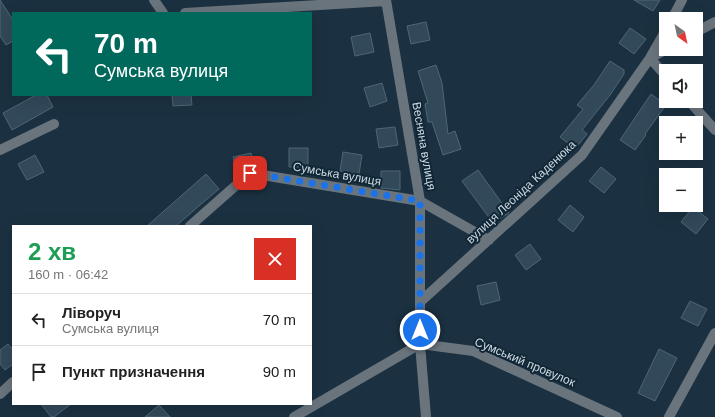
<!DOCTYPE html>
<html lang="uk">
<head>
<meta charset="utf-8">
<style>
	:root { --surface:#fff; --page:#f6f6f6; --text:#222; --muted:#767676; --line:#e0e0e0 }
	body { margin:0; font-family:Arial,sans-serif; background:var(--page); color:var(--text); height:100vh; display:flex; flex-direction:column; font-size:15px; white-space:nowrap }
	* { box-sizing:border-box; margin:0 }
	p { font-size:13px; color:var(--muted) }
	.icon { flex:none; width:22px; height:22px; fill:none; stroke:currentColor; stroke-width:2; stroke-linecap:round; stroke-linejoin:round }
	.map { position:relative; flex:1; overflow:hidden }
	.drawer { position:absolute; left:12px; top:225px; width:300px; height:180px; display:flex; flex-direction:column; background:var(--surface); border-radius:0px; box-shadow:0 4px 16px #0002 }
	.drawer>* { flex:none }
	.guide { position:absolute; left:12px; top:12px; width:300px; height:84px; border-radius:0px; box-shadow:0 4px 16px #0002; background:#00695c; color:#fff; overflow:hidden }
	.needle { width:26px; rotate:147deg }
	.fabs { position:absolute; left:659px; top:12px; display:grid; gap:8px }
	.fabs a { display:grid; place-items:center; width:44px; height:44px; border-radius:0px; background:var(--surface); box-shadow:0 4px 16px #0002; font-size:20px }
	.pin { position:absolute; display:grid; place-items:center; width:34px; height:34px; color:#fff; margin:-17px; border-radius:8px; box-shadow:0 2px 6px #0006 }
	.me { position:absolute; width:44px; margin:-22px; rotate:0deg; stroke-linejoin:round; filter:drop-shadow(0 0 3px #0008) }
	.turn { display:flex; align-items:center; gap:14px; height:84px; padding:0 16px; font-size:18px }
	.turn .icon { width:52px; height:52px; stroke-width:2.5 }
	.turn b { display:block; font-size:28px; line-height:34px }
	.round { display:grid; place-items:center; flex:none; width:42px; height:42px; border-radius:0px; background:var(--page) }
	.headline { display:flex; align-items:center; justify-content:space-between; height:68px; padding:0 16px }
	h1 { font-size:24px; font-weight:700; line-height:30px; color:#1e9e55 }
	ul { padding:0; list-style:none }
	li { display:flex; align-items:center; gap:12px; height:52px; padding:0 16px; border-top:1px solid var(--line) }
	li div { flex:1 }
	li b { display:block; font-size:15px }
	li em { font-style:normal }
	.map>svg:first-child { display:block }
	.building { fill:#32495a; stroke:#4e6677 }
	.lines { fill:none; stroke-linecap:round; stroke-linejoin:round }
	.minor { stroke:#6a747d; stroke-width:10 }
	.route { stroke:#1a73e8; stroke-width:7; stroke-dasharray:0 12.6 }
	.labels { text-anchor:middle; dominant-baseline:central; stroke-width:4; stroke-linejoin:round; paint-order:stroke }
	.street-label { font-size:12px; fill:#cddae4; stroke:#112736 }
</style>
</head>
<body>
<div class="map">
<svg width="715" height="417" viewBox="0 0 715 417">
	<rect width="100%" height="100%" fill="#1b3141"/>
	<path class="building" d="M0 0 13 20V41L6 45 0 36Z
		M634 0H660L653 11Z
		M426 22 430 40 411 44 407 26Z
		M630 28 646 39 634 54 619 43Z
		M370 33 374 52 355 56 351 37Z
		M610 61 624 70V74L610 95 582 130 587 134 575 149 560 137 583 109 577 105 594 85Z
		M436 65 442 83 448 134 455 131 461 149 443 155 432 122H428L425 104 428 103 418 71Z
		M382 83 387 101 370 107 364 88Z
		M651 94 666 105 645 134 646 135 635 150 620 140Z
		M36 95H47L53 107 12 130 3 113Z
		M172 95H191L192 105 173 106Z
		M395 127 398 145 379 148 376 129Z
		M289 148H308V167H289Z
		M343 152 362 155 359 174 340 171Z
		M251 153 255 167H248L238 175 233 157Z
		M35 155 44 172 27 180 18 164Z
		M601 167 616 179 604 193 589 181Z
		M478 170 509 213 493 223 462 181Z
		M381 171H400V190L381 188Z
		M206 174 219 189 200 205 176 226H147Z
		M570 205 584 217 573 232 558 220Z
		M693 207 708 219 696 234 681 222Z
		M530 244 541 259 526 270 515 255Z
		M496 282 500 300 481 305 477 286Z
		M690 301 707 309 698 326 681 318Z
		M8 344 13 350V364L5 370 0 364V350Z
		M659 349 677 358 655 401 638 393Z
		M41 404H71L54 417H51Z
		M159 405 170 417H145Z"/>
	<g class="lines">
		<path class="minor" d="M154 0 163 13
			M386 0 420 201V344L426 417
			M185 13 386 1
			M672 19 682 0
			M696 32 715 22
			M666 76 650 58 667 49
			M689 101 715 130
			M0 150 54 124
			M190 226 250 173 420 201 489 240
			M420 302 582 155 650 58 666 30
			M0 394 13 382
			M294 417 420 344 473 351 617 417
			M669 417 715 333"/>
	</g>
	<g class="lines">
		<path class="route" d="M250 173 420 201V330"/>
	</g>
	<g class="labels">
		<g class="street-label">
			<text transform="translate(424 146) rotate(80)">Весняна вулиця</text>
			<text transform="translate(337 174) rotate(10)">Сумська вулиця</text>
			<text transform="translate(521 192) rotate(-43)">вулиця Леоніда Каденюка</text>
			<text transform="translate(525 362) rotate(23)">Сумський провулок</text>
		</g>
	</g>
</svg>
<div class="fabs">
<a><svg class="needle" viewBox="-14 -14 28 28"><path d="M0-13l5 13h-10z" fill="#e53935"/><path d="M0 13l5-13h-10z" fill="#767676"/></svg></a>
<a><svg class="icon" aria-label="sound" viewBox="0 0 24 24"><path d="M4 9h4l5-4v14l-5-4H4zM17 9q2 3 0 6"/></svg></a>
<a>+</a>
<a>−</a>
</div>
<div class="pin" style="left:250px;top:173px;background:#d93025"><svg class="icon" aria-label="arrive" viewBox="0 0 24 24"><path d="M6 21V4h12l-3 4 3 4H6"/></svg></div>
<svg class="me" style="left:420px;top:330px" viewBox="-20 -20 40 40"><circle r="17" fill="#1a73e8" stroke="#fff" stroke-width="3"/><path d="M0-11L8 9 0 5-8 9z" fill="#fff"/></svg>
<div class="guide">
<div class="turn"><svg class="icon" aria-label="left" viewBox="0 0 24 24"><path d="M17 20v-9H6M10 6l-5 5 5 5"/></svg><div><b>70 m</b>Сумська вулиця</div></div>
</div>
<section class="drawer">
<div class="headline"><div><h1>2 хв</h1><p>160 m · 06:42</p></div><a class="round" style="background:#d93025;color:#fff"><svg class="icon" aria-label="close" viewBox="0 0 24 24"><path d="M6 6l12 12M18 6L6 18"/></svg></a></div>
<ul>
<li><svg class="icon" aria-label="left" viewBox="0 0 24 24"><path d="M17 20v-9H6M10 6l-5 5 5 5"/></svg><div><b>Ліворуч</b><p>Сумська вулиця</p></div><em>70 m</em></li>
<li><svg class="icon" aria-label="arrive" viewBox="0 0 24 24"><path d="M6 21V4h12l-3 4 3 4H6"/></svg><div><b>Пункт призначення</b></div><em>90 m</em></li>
</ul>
</section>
</div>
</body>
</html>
